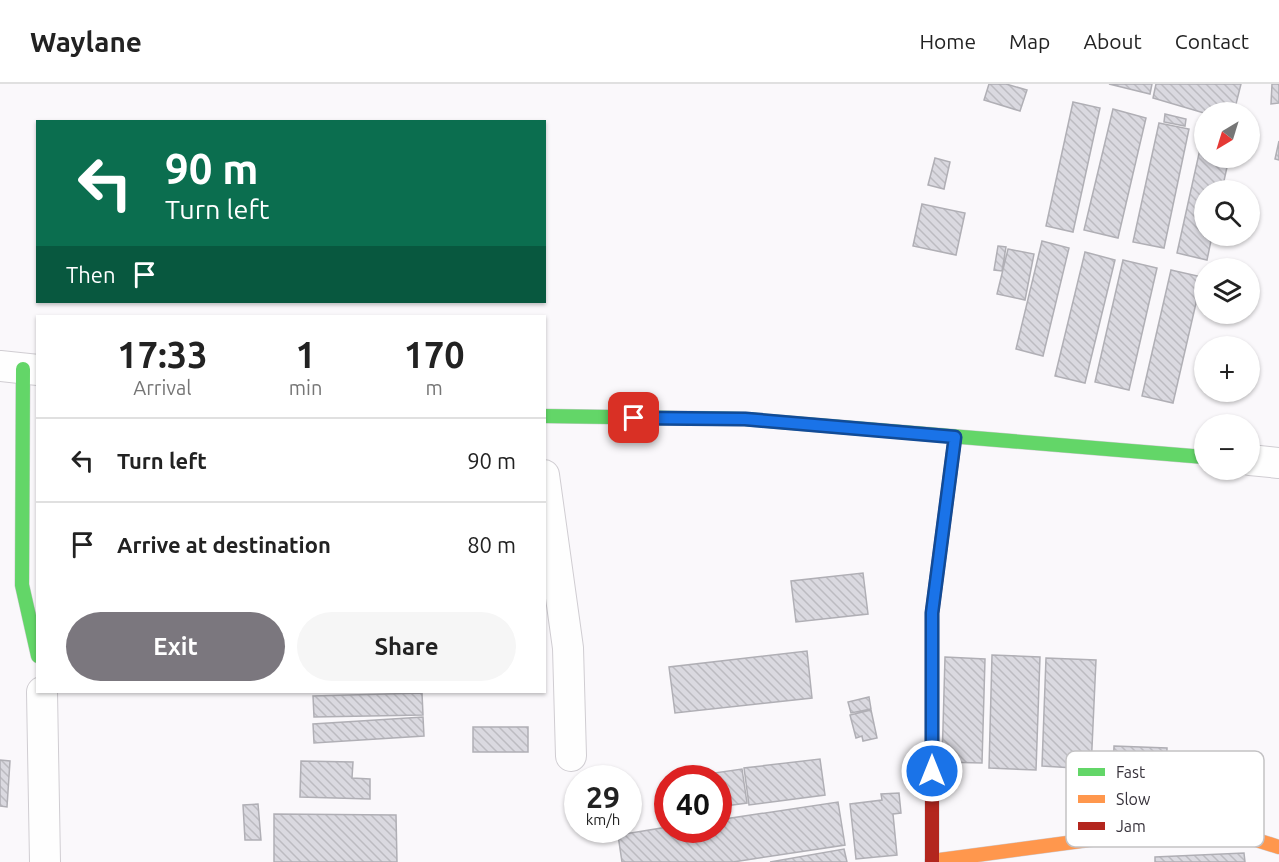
<!DOCTYPE html>
<html lang="en">
<head>
<meta charset="utf-8">
<style>
	:root { --surface:#fff; --page:#f6f6f6; --text:#222; --muted:#767676; --line:#e0e0e0; --accent:#7b777e }
	body { margin:0; font-family:Ubuntu,sans-serif; background:var(--page); color:var(--text); height:100vh; display:flex; flex-direction:column; font-size:22px; white-space:nowrap }
	* { box-sizing:border-box; margin:0 }
	p { font-size:20px; color:var(--muted) }
	.icon { flex:none; width:33px; height:33px; fill:none; stroke:currentColor; stroke-width:2; stroke-linecap:round; stroke-linejoin:round }
	.map { position:relative; flex:1; overflow:hidden }
	.panel { position:absolute; left:36px; top:231px; width:510px; height:378px; display:flex; flex-direction:column; background:var(--surface); border-radius:0px; box-shadow:0 2px 4px #0004 }
	.panel>* { flex:none }
	.banner { position:absolute; left:36px; top:36px; width:510px; height:183px; border-radius:0px; box-shadow:0 2px 4px #0004; background:#0b6e4f; color:#fff; overflow:hidden }
	.needle { width:39px; rotate:218deg }
	.controls { position:absolute; left:1194px; top:18px; display:grid; gap:12px }
	.controls a { display:grid; place-items:center; width:66px; height:66px; border-radius:50%; background:var(--surface); box-shadow:0 2px 4px #0004; font-size:30px }
	.speed { position:absolute; left:564px; top:681px; display:flex; gap:12px; font-size:30px; font-weight:700; text-align:center }
	.speed>* { display:grid; place-content:center; width:78px; height:78px; border-radius:50%; background:var(--surface); box-shadow:0 2px 4px #0004; line-height:1 }
	.speed small { font-size:15px; font-weight:400 }
	.speed .limit { border:9px solid #d22; background:#fff; color:#111 }
	.pin { position:absolute; display:grid; place-items:center; width:51px; height:51px; color:#fff; margin:-26px; border-radius:12px; box-shadow:0 3px 9px #0006 }
	.me { position:absolute; width:66px; margin:-33px; rotate:0deg; stroke-linejoin:round; filter:drop-shadow(0 0 4px #0008) }
	.turn { display:flex; align-items:center; gap:21px; height:126px; padding:0 30px; font-size:27px }
	.turn .icon { width:78px; height:78px; stroke-width:2.5 }
	.turn b { display:block; font-size:42px; line-height:51px }
	.then { display:flex; align-items:center; height:57px; padding:0 30px; background:#0003; gap:12px; font-size:22px }
	.eta { display:flex; justify-content:space-evenly; align-items:center; height:102px; text-align:center }
	.eta b { font-size:36px; font-weight:700; line-height:42px }
	.action { display:flex; gap:12px; margin-top:auto; padding:12px 30px }
	.action a { flex:1; height:69px; border-radius:36px; background:var(--accent); color:#fff; font-size:24px; font-weight:700; line-height:69px; text-align:center }
	.action a+a { background:var(--page); color:var(--text) }
	ul { padding:0; list-style:none }
	li { display:flex; align-items:center; gap:18px; height:84px; padding:0 30px; border-top:2px solid var(--line) }
	li div { flex:1 }
	li b { display:block; font-size:22px }
	li em { font-style:normal }
	header { display:flex; align-items:center; gap:36px; box-sizing:border-box; height:84px; padding:0 30px; background:var(--surface); border-bottom:2px solid var(--line) }
	header strong { font-size:28px }
	nav { display:flex; gap:33px; margin-inline-start:auto; font-size:21px }
	.map>svg:first-child { display:block }
	.building { fill:url(#building-back-hatch); stroke:#b0afb5; stroke-width:1.5 }
	.lines { fill:none; stroke-linecap:round; stroke-linejoin:round }
	.street-casing { stroke:#d0cdd2; stroke-width:32 }
	.fast-casing { stroke:#d0cdd2; stroke-width:15 }
	.slow-casing { stroke:#d0cdd2; stroke-width:15 }
	.jam-casing { stroke:#d0cdd2; stroke-width:15 }
	.street { stroke:#fefefe; stroke-width:30 }
	.fast { stroke:#63d668; stroke-width:14 }
	.slow { stroke:#ff974d; stroke-width:14 }
	.jam { stroke:#b3261e; stroke-width:14 }
	.route-casing { stroke:#114b97; stroke-width:15 }
	.route { stroke:#1a73e8; stroke-width:10 }
	.key { fill:#fff; stroke:#c3c2c4; stroke-width:1.5 }
	.key-label { font-size:16px; fill:#37323b }
</style>
</head>
<body>
<header>
<strong>Waylane</strong>
<nav><a>Home</a><a>Map</a><a>About</a><a>Contact</a></nav>
</header>
<div class="map">
<svg width="1279" height="778" viewBox="0 0 1279 778">
	<defs>
		<pattern id="building-back-hatch" width="6" height="6" patternUnits="userSpaceOnUse" patternTransform="scale(1.5)"><rect width="6" height="6" fill="#dad9e0"/><path d="M-1 5l2 2M0 0l6 6M5-1l2 2" fill="none" stroke="#bcbbc1"/></pattern>
	</defs>
	<rect width="100%" height="100%" fill="#faf8fb"/>
	<path class="building" d="M989 0H1006L1027 6 1020 27 984 16Z
		M1109 0H1152L1150 10Z
		M1156 0H1241L1234 28 1204 29 1153 14Z
		M1272 0H1279V19L1271 20Z
		M1073 18 1100 24 1073 148 1046 142Z
		M1113 25 1146 34 1118 154 1084 146Z
		M1165 30 1186 35 1185 42 1164 38Z
		M1159 39 1189 45 1164 164 1133 158Z
		M1204 47V74H1229L1222 106H1204V152H1212L1207 176 1177 169Z
		M1279 57V76L1275 75Z
		M935 74 950 78 944 105 928 101Z
		M922 120 965 129 956 171 913 162Z
		M1042 157 1069 164 1043 272 1016 265Z
		M998 162 1006 163 1002 187 994 186Z
		M1008 165 1034 170 1025 216 997 210Z
		M1085 168 1115 176 1085 299 1055 292Z
		M1123 176 1157 184 1129 306 1095 298Z
		M1171 186 1202 193 1173 319 1142 312Z
		M863 489 868 530 796 538 791 497Z
		M807 567 812 614 675 629 669 583Z
		M992 571 1040 573 1036 686 989 684Z
		M945 573 985 575 982 679 942 678Z
		M1046 574 1096 576 1091 685 1042 682Z
		M422 609 423 631 314 633 313 612Z
		M869 613 871 625 851 629 848 618Z
		M871 626 877 654 863 657 862 652 856 654 850 631Z
		M423 633 424 652 314 659 313 640Z
		M473 643H528V668H473Z
		M1114 662 1167 664 1166 695 1113 693Z
		M820 675 825 711 749 721 744 684Z
		M0 676 10 677 7 723 0 722Z
		M301 677 353 678 352 694 370 695V715L300 713Z
		M936 684H957L956 695 936 694Z
		M742 685 747 719 718 723V694H701L700 691Z
		M899 709 901 729 893 730 897 771 856 775 850 720 882 716 881 710Z
		M838 718 845 761 733 778H622L618 751 668 743V746H718V736Z
		M258 720 261 756H245L243 721Z
		M274 730 396 731 397 778H274Z
		M844 765 847 778H770Z
		M1244 769 1245 778H1155V773Z"/>
	<g class="lines">
		<defs>
			<path id="street" d="M0 282 38 286
				M1250 376 1279 379
				M544 391 568 564 571 672
				M42 608 45 778"/>
			<path id="fast" d="M23 285 22 501 38 572
				M544 332 745 335 1204 373"/>
			<path id="slow" d="M932 777 1179 744 1234 749 1279 763"/>
			<path id="jam" d="M932 778V529L955 353"/>
		</defs>
		<use href="#street" class="street-casing"/>
		<use href="#fast" class="fast-casing"/>
		<use href="#slow" class="slow-casing"/>
		<use href="#jam" class="jam-casing"/>
		<use href="#street" class="street"/>
		<use href="#fast" class="fast"/>
		<use href="#slow" class="slow"/>
		<use href="#jam" class="jam"/>
	</g>
	<g class="lines">
		<defs>
			<path id="route" d="M634 334 745 335 955 353 932 529V687"/>
		</defs>
		<use href="#route" class="route-casing"/>
		<use href="#route" class="route"/>
	</g>
	<rect x="1066" y="667" width="198" height="96" rx="9" class="key"/>
	<rect x="1078" y="684" width="27" height="8" fill="#63d668"/>
	<rect x="1078" y="711" width="27" height="8" fill="#ff974d"/>
	<rect x="1078" y="738" width="27" height="8" fill="#b3261e"/>
	<g class="key-label">
		<text x="1116" y="694">Fast</text>
		<text x="1116" y="721">Slow</text>
		<text x="1116" y="748">Jam</text>
	</g>
</svg>
<div class="controls">
<a><svg class="needle" viewBox="-14 -14 28 28"><path d="M0-13l5 13h-10z" fill="#e53935"/><path d="M0 13l5-13h-10z" fill="#767676"/></svg></a>
<a><svg class="icon" aria-label="search" viewBox="0 0 24 24"><circle cx="10" cy="10" r="6"/><path d="M15 15l6 6"/></svg></a>
<a><svg class="icon" aria-label="layers" viewBox="0 0 24 24"><path d="M12 4l9 5-9 5-9-5zM3 14l9 5 9-5"/></svg></a>
<a>+</a>
<a>−</a>
</div>
<div class="speed"><div>29<small>km/h</small></div><div class="limit">40</div></div>
<div class="pin" style="left:634px;top:334px;background:#d93025"><svg class="icon" aria-label="arrive" viewBox="0 0 24 24"><path d="M6 21V4h12l-3 4 3 4H6"/></svg></div>
<svg class="me" style="left:932px;top:687px" viewBox="-20 -20 40 40"><circle r="17" fill="#1a73e8" stroke="#fff" stroke-width="3"/><path d="M0-11L8 9 0 5-8 9z" fill="#fff"/></svg>
<div class="banner">
<div class="turn"><svg class="icon" aria-label="left" viewBox="0 0 24 24"><path d="M17 20v-9H6M10 6l-5 5 5 5"/></svg><div><b>90 m</b>Turn left</div></div>
<div class="then">Then<svg class="icon" aria-label="arrive" viewBox="0 0 24 24"><path d="M6 21V4h12l-3 4 3 4H6"/></svg></div>
</div>
<section class="panel">
<div class="eta">
<div><b>17:33</b><p>Arrival</p></div>
<div><b>1</b><p>min</p></div>
<div><b>170</b><p>m</p></div>
</div>
<ul>
<li><svg class="icon" aria-label="left" viewBox="0 0 24 24"><path d="M17 20v-9H6M10 6l-5 5 5 5"/></svg><div><b>Turn left</b></div><em>90 m</em></li>
<li><svg class="icon" aria-label="arrive" viewBox="0 0 24 24"><path d="M6 21V4h12l-3 4 3 4H6"/></svg><div><b>Arrive at destination</b></div><em>80 m</em></li>
</ul>
<div class="action"><a>Exit</a><a>Share</a></div>
</section>
</div>
</body>
</html>
